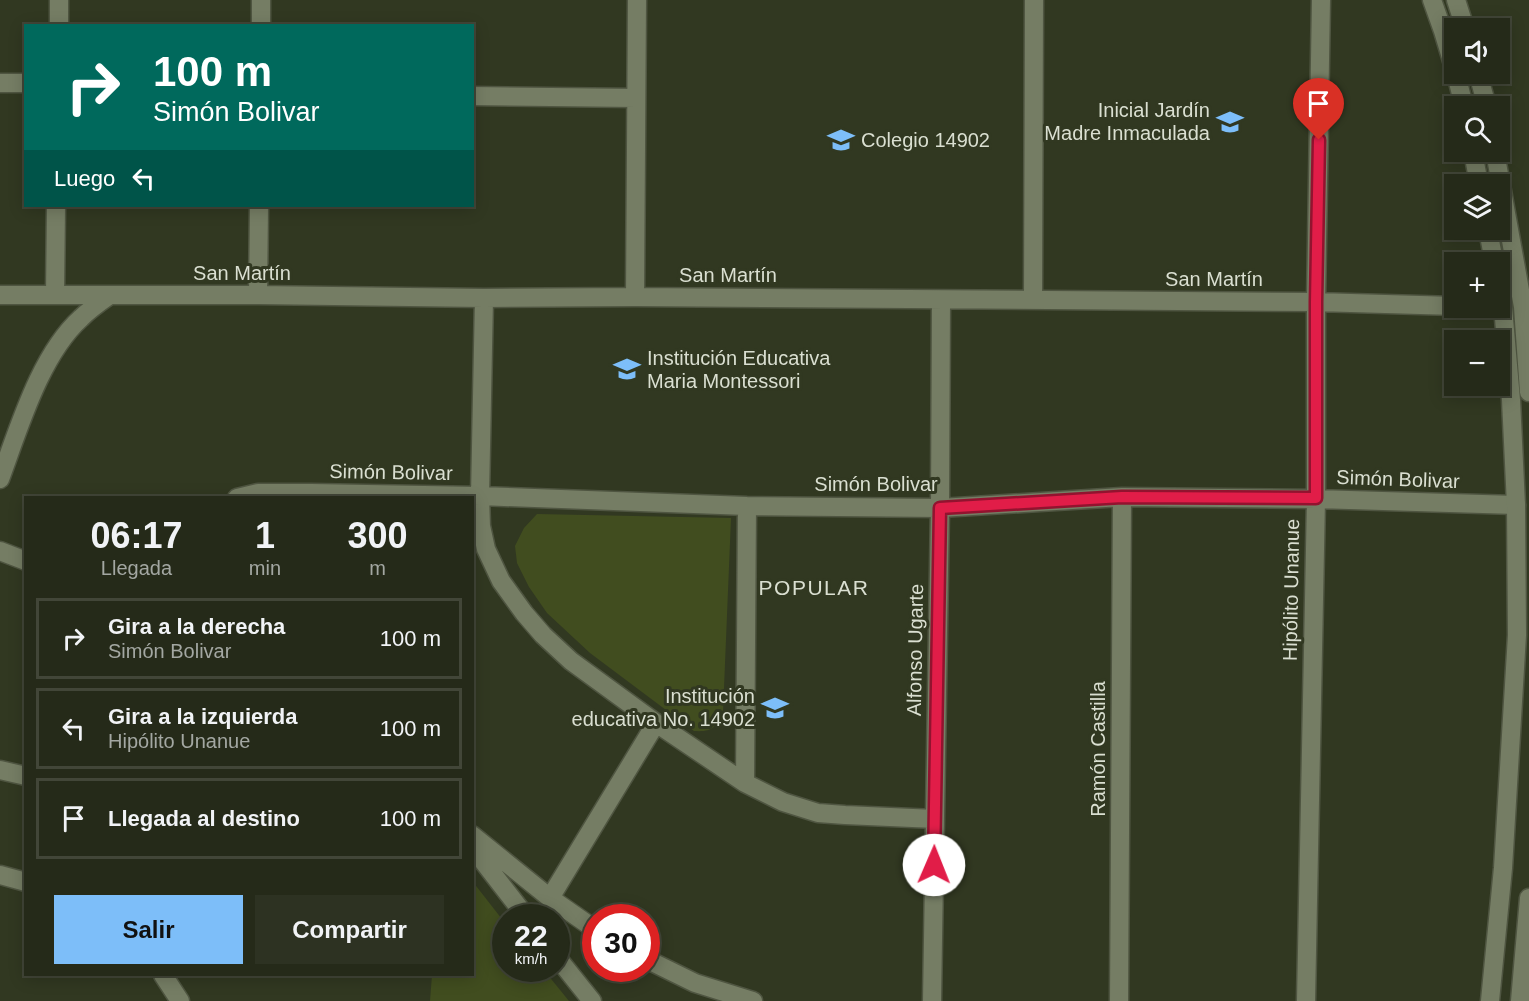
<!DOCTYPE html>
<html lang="es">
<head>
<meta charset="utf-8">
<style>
	:root { --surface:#252a19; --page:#2d3222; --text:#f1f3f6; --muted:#a3a7a2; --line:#424638; --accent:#7dbef9 }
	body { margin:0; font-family:Arial,sans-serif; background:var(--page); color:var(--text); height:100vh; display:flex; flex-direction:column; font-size:22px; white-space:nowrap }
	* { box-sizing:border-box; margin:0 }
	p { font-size:20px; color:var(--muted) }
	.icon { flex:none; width:33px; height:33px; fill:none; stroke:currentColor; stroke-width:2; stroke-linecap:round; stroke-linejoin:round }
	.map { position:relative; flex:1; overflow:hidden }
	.drawer { position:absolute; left:24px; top:496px; width:450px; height:480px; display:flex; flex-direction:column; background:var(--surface); border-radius:0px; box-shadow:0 3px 15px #0003,0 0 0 2px var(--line) }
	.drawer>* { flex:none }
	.top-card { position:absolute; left:24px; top:24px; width:450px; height:183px; border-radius:0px; box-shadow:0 3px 15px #0003,0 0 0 2px var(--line); background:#00695c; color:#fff; overflow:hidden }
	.buttons { position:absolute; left:1444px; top:18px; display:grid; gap:12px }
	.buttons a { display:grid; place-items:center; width:66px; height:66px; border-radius:0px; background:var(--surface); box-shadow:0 3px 15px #0003,0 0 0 2px var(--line); font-size:30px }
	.speed { position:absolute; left:492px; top:904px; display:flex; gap:12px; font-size:30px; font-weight:700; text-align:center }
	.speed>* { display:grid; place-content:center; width:78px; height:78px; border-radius:50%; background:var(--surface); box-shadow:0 3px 15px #0003,0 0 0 2px var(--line); line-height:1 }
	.speed small { font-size:15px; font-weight:400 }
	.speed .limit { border:9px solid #d22; background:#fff; color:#111 }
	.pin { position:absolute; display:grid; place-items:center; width:51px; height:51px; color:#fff; margin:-62px -26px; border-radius:50% 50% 50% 0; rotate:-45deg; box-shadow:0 0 6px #0007 }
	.pin .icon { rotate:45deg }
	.me { position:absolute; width:66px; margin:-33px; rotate:1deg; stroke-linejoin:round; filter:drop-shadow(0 0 4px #0008) }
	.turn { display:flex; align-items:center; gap:21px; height:126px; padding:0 30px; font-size:27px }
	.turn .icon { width:78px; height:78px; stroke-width:2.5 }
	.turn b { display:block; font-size:42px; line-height:51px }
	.then { display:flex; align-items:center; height:57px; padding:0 30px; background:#0003; gap:12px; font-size:22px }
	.eta { display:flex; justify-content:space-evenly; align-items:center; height:102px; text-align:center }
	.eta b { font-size:36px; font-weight:700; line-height:42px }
	.primary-button { display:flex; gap:12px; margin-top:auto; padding:12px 30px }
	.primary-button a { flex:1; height:69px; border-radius:0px; background:var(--accent); color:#111; font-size:24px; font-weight:700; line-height:69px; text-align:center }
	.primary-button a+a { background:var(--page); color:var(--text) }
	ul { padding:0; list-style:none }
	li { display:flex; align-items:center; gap:18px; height:81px; margin:0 12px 9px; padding:0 18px; border:3px solid var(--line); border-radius:0px }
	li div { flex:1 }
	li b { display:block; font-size:22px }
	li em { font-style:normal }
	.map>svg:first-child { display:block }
	.green { fill:#414d1f }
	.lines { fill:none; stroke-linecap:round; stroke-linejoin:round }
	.street-casing { stroke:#4f5541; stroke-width:21 }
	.secondary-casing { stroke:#4f5541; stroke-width:21 }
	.street { stroke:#757d64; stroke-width:18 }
	.secondary { stroke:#757d64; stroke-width:18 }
	.route-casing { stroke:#92132f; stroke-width:15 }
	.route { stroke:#e11d48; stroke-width:10 }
	.labels { text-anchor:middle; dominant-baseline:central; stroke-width:6; stroke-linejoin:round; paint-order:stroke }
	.poi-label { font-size:20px; fill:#dadfd1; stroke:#313821; text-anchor:end }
	.street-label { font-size:20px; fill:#dadfd1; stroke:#313821 }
	.neighbourhood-label { font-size:21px; letter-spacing:1.5px; fill:#dadfd1; stroke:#313821 }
</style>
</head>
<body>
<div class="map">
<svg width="1529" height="1001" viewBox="0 0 1529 1001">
	<rect width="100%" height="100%" fill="#313821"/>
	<path class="green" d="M537 514 731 518 723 712C715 728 713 732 694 731L590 653 547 613 529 587 517 563 515 546 524 528Z
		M473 882 505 923 506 969H543L569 1001H430L432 975H472Z"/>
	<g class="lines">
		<defs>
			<path id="street" d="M59 26V0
				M261 26V0
				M0 83H26
				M472 96 636 98
				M0 295H258L484 298 635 297 1316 302 1455 306
				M55 295 56 206
				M258 295 259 206
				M635 297 637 0
				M484 298 480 496 481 526 486 549 501 581 524 613 543 635 571 661 656 723 745 783 783 802 818 813 845 815 935 819
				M1033 300 1034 0
				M0 479C19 428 40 355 81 318 90 309 100 302 110 295
				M237 498 258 493H311L480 496 747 506 940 508 1122 497 1316 499 1516 505
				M0 551 26 561
				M0 770 26 776
				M745 783 747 506
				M472 835 550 898 596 930
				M472 847 527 918
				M0 875 26 882
				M550 898 656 723
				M556 956 592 1001
				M646 959 695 983 753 1001
				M163 975 180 1001
				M932 1001 940 508 941 300
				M1119 1001 1122 497
				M1306 1001 1316 499V302L1321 0"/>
			<path id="secondary" d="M1432 0 1443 31 1455 71
				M1456 0 1465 28
				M1456 74 1464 106
				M1478 74 1487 106
				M1473 152 1479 184
				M1495 152 1523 307 1529 392
				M1488 230 1494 262
				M1490 1001 1503 868 1517 635 1516 505 1511 400 1503 307 1500 293
				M1520 1001 1529 898"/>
		</defs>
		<use href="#street" class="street-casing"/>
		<use href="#secondary" class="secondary-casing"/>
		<use href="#street" class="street"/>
		<use href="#secondary" class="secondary"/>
	</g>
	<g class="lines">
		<defs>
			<path id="route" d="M934 865 940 508 1122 497 1316 498V302L1319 140"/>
		</defs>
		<use href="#route" class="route-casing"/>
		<use href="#route" class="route"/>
	</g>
	<defs>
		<symbol id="school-bare" viewBox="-9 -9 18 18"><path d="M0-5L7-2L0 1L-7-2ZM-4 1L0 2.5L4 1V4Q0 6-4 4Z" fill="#7dbef9" stroke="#313821" stroke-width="2.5" paint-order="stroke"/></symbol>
	</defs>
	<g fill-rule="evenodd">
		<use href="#school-bare" x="1211" y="103" width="38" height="38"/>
		<use href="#school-bare" x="822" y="121" width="38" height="38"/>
		<use href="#school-bare" x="608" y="350" width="38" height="38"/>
		<use href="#school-bare" x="756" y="689" width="38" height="38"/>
	</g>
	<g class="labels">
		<g class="poi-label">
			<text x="1210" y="110">Inicial Jardín<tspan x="1210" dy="23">Madre Inmaculada</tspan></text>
			<text x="861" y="140" text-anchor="start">Colegio 14902</text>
			<text x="647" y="358" text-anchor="start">Institución Educativa<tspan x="647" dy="23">Maria Montessori</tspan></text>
			<text x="755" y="696">Institución<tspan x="755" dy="23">educativa No. 14902</tspan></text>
		</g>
		<g class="street-label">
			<text x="242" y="273">San Martín</text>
			<text x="728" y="275">San Martín</text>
			<text x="1214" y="279">San Martín</text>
			<text transform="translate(391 472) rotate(1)">Simón Bolivar</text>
			<text transform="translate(1398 479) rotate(2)">Simón Bolivar</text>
			<text x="876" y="484">Simón Bolivar</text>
			<text transform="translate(1291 590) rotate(-89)">Hipólito Unanue</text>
			<text transform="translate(915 650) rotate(-89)">Alfonso Ugarte</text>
			<text transform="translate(1098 749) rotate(-90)">Ramón Castilla</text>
		</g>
		<g class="neighbourhood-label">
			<text x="814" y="587">POPULAR</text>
		</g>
	</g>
</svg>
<div class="buttons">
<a><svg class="icon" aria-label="sound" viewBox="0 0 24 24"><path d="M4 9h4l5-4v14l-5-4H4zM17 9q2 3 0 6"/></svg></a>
<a><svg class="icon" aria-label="search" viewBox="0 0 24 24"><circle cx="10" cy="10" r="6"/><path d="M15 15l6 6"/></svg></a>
<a><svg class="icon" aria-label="layers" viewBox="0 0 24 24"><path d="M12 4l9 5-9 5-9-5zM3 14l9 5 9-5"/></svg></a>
<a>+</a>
<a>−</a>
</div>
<div class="speed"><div>22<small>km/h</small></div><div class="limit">30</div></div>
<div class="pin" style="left:1319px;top:140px;background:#d93025"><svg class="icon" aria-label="arrive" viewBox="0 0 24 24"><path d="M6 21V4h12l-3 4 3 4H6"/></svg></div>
<svg class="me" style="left:934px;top:865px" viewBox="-20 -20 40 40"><circle r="19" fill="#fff"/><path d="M0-13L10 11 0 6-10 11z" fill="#e11d48"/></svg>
<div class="top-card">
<div class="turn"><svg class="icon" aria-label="right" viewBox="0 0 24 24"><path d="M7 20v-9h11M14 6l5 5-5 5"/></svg><div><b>100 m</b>Simón Bolivar</div></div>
<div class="then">Luego<svg class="icon" aria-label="left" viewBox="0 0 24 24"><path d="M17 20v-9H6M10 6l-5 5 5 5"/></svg></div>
</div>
<section class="drawer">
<div class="eta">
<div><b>06:17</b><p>Llegada</p></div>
<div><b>1</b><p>min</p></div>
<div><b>300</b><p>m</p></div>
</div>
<ul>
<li><svg class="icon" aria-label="right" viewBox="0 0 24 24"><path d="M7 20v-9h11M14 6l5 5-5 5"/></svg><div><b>Gira a la derecha</b><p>Simón Bolivar</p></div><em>100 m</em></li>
<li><svg class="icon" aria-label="left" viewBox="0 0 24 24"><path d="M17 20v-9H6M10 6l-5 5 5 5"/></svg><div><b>Gira a la izquierda</b><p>Hipólito Unanue</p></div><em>100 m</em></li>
<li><svg class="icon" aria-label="arrive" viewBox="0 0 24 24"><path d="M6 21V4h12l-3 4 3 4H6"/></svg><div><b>Llegada al destino</b></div><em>100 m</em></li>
</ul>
<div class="primary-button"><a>Salir</a><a>Compartir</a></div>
</section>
</div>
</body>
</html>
